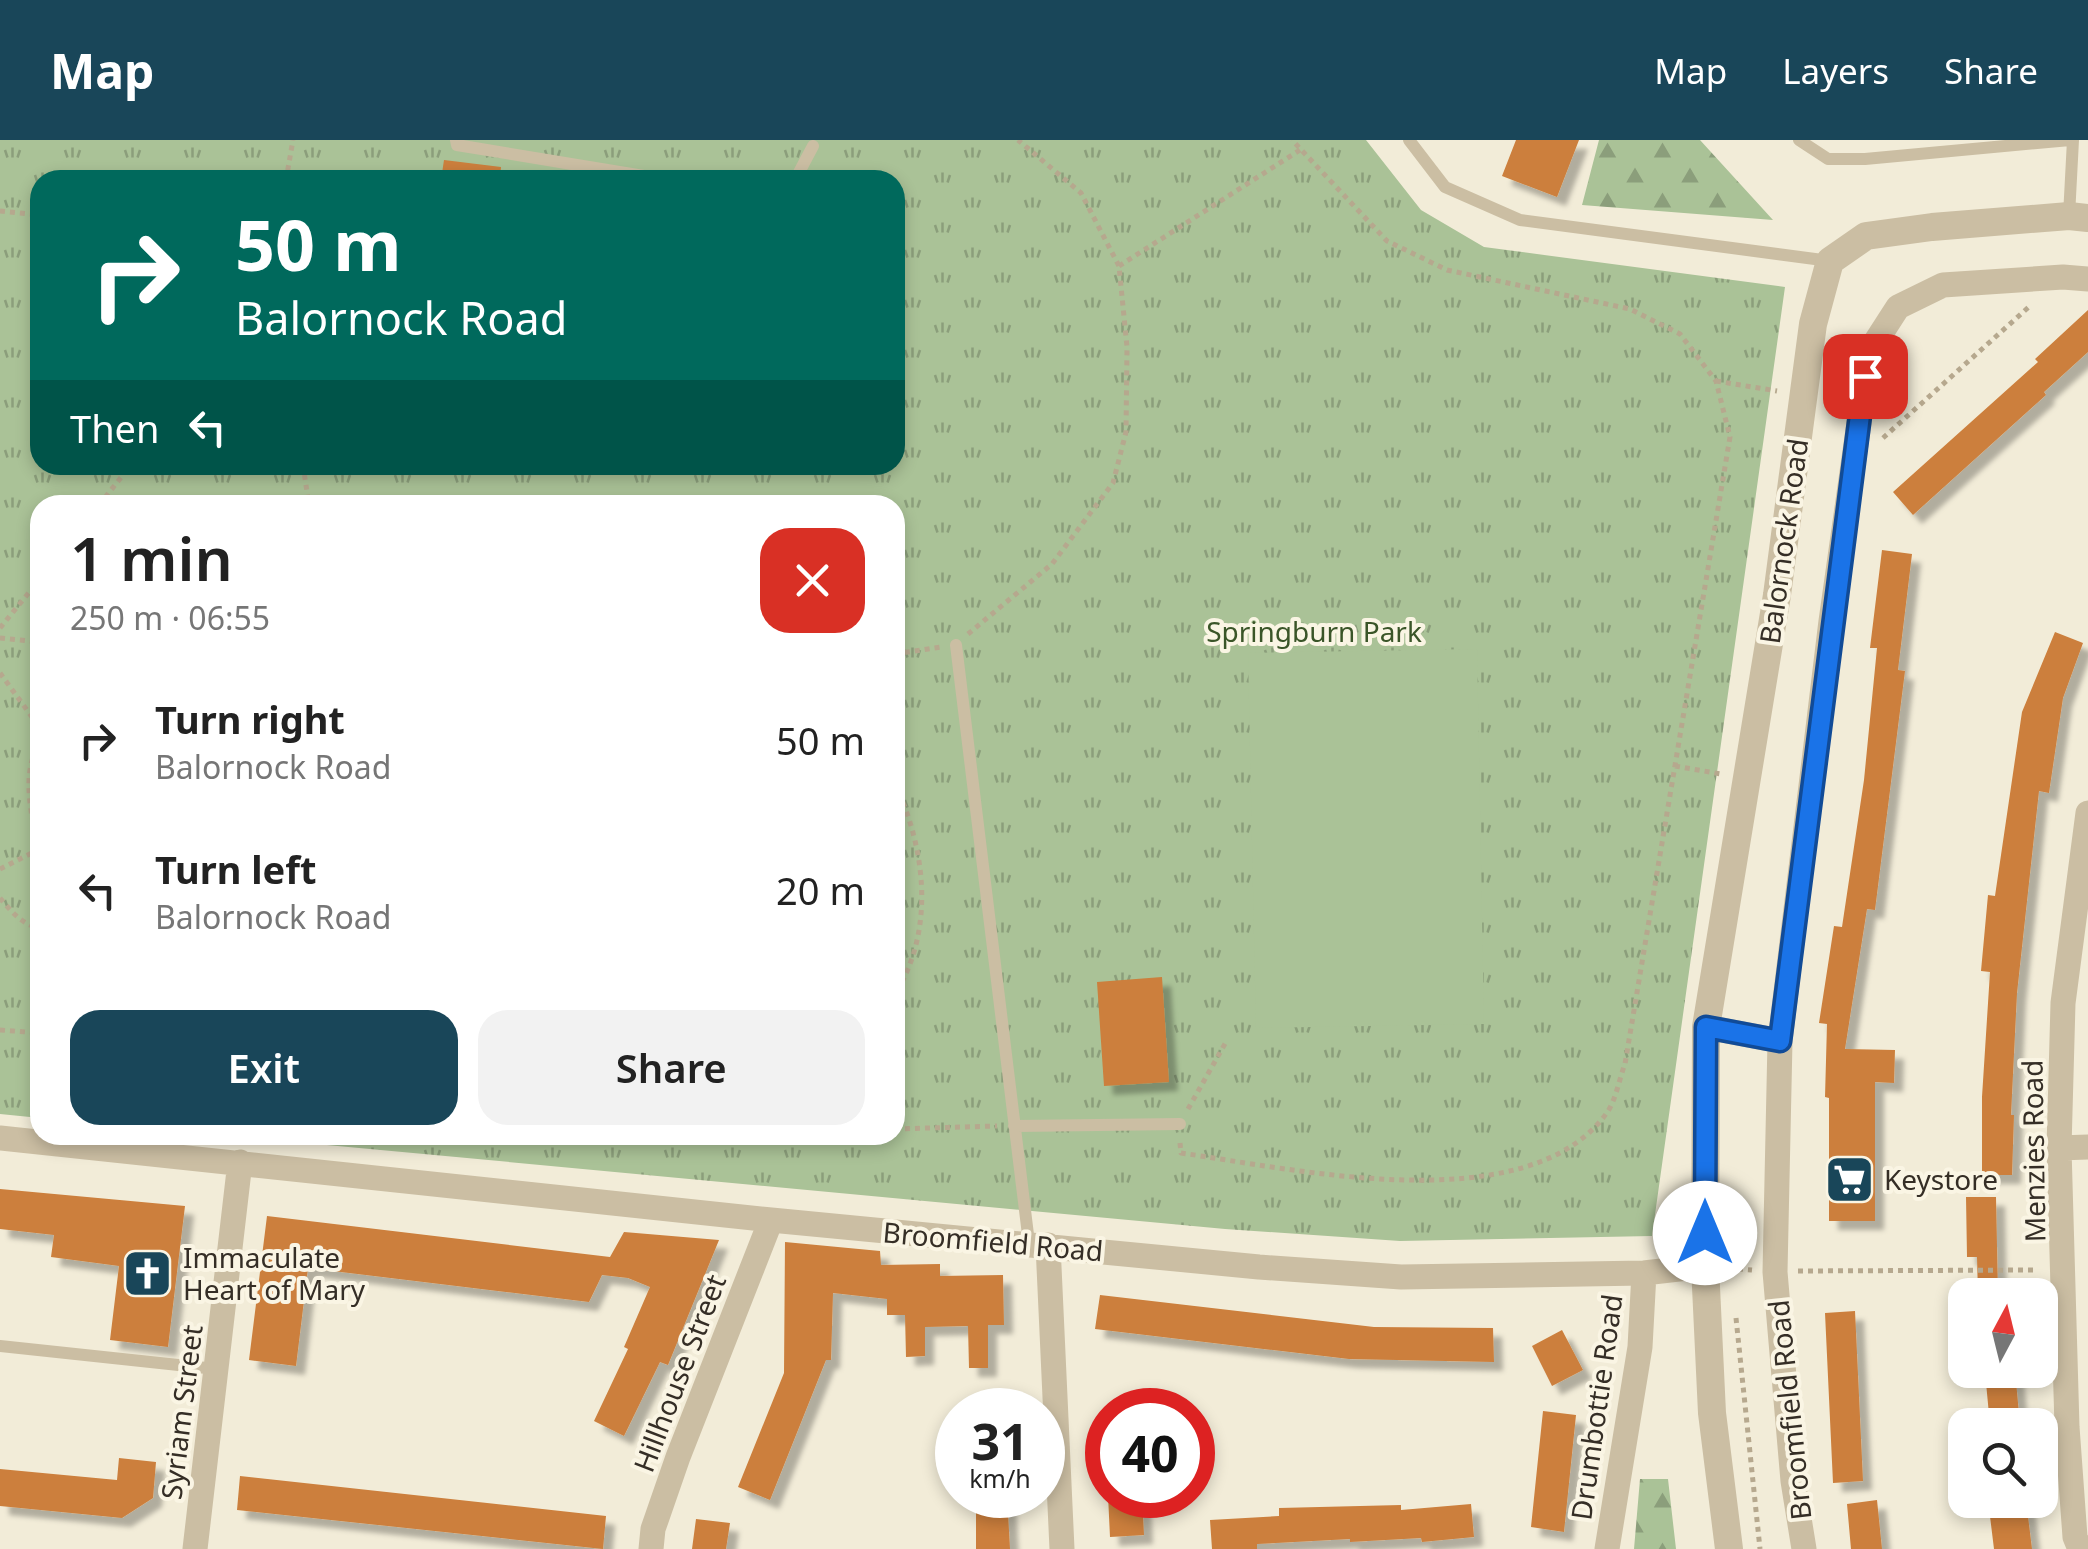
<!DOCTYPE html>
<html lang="en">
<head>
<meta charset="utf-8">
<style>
	:root { --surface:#fff; --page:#f2f2f2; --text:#222; --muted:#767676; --accent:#194659 }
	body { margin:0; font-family:"Noto Sans",sans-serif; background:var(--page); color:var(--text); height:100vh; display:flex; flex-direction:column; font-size:38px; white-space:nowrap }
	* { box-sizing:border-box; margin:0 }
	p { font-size:32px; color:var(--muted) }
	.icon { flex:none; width:55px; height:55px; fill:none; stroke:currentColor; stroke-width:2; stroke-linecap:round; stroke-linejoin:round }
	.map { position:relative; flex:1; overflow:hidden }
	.panel { position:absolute; left:30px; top:355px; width:875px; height:650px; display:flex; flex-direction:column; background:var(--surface); border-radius:30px; box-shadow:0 5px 15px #0003 }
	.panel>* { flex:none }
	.banner { position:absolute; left:30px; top:30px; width:875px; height:305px; border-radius:30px; box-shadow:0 5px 15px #0003; background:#00695c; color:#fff; overflow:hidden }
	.needle { width:65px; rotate:7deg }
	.controls { position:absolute; left:1948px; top:1138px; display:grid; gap:20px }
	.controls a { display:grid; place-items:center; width:110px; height:110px; border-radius:20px; background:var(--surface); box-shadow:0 5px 15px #0003; font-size:50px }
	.speed { position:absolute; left:935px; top:1248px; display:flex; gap:20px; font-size:50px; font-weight:700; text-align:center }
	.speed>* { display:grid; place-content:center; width:130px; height:130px; border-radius:50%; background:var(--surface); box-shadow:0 5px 15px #0003; line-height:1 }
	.speed small { font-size:25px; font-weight:400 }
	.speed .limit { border:15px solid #d22; background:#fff; color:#111 }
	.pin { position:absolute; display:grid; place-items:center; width:85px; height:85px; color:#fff; margin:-42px; border-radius:20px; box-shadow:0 5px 15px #0006 }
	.me { position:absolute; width:110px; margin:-55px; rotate:0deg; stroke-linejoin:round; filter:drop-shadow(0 0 8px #0008) }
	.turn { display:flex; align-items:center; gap:35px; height:210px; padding:0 40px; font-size:45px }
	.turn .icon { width:130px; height:130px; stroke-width:2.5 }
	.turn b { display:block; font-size:70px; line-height:85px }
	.then { display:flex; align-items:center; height:95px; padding:0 40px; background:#0003; gap:20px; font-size:38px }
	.round { display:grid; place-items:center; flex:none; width:105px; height:105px; border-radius:30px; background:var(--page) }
	.head { display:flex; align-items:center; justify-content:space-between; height:170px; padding:0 40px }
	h1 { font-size:60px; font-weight:600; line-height:75px }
	.cta { display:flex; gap:20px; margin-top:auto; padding:20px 40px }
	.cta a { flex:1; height:115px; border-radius:30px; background:var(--accent); color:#fff; font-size:40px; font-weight:600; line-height:115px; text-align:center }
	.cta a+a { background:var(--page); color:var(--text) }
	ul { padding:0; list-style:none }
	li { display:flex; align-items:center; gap:30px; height:150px; padding:0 40px }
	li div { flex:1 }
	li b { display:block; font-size:38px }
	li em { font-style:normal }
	header { display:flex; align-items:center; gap:60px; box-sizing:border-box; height:140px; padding:0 50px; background:var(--accent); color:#fff }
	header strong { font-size:48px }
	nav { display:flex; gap:55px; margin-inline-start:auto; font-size:35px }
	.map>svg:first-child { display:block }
	.forest { fill:url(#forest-firs) }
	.park { fill:url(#park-tufts); fill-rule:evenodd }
	.pitch { fill:#aac297 }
	.building { fill:#cc7f3c; filter:url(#shadow) }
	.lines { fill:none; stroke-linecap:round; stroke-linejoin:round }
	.path { stroke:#b6a88e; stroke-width:5; stroke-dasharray:5 5; stroke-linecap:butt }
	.service { stroke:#cbbea3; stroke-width:12 }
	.minor { stroke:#cbbea3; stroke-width:25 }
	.tertiary { stroke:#cbbea3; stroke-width:28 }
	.route-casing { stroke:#114b97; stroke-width:25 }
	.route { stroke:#1a73e8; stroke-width:18 }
	.labels { text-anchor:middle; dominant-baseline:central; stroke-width:8; stroke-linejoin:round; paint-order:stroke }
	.street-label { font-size:28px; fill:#352e26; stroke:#faf5e4 }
	.park-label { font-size:28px; fill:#3a5528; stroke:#faf5e4 }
	.poi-label { font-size:28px; fill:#352e26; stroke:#faf5e4; text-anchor:start }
</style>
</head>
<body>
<header>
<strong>Map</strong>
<nav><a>Map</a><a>Layers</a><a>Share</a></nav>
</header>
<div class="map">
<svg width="2088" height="1409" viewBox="0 0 2088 1409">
	<defs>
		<pattern id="forest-firs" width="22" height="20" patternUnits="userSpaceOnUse" patternTransform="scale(2.5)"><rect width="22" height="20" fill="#aac297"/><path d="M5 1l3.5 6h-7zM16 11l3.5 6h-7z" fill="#8b9e7b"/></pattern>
		<pattern id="park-tufts" width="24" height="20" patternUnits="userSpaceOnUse" patternTransform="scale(2.5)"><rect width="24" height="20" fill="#aac297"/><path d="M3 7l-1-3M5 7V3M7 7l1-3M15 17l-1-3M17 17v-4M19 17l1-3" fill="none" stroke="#8b9e7b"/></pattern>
		<filter id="shadow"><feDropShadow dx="9" dy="9" stdDeviation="2.5" flood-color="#0004"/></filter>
	</defs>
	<rect width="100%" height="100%" fill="#f2ecd8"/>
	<path class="forest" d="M1599 0H1700L1773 80 1582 65Z
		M1640 1339H1668L1676 1409H1634Z"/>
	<path class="park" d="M0 0H1366L1421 70 1484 107 1785 147 1652 1096 1400 1101 1225 1089 220 995H895V365H40V978L0 974ZM40 40H895V325H40Z"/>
	<path class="pitch" d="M1477 509 1484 884 1256 888 1248 513Z"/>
	<path class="building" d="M1516 0H1579L1557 57 1502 36Z
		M444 20 501 27 500 40H441Z
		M2088 170V212L2044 252 2046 255 1913 375 1893 352 2038 222 2035 219Z
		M1882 410 1912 414 1898 530 1905 531 1875 770 1867 769 1845 909 1895 910 1894 943 1875 942V1081H1829V958L1825 957 1827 884 1819 883 1834 786 1842 787 1864 640 1877 508H1870Z
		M2055 492 2083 503 2063 558 2049 653 2039 651 2017 853 2011 975H2014L2012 1035H1982V957L1990 832 1981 831 1988 755 1995 756 2022 572Z
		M1162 837 1169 942 1104 946 1097 842Z
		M0 1049 185 1066 168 1207 110 1200 119 1126 51 1117 54 1095 0 1089Z
		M1966 1057H1996L1998 1155H1978L1977 1117H1967Z
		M267 1076 610 1117 624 1092 719 1100 668 1225 660 1222 624 1296 594 1281 628 1209 624 1207 650 1147 628 1138 602 1135 589 1162 308 1128 296 1226 249 1220Z
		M785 1102 880 1111 881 1125 940 1124V1136L1003 1135 1004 1185H988V1228H969L968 1186 925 1187V1216L906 1217 905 1175H887V1159L833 1153 831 1220H826L770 1360 738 1347 784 1233Z
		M1100 1155 1374 1187 1493 1188 1494 1222 1349 1219 1095 1189Z
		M1855 1171 1863 1341 1833 1343 1825 1173Z
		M1562 1190 1583 1230 1552 1246 1532 1206Z
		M2015 1230 2020 1285H1990L1985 1232Z
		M1543 1271 1576 1275 1564 1392 1531 1387Z
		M119 1318 156 1322 153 1358 122 1378 0 1366V1329L117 1340Z
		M240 1336 606 1376 603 1409 237 1370Z
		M976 1355H1007L1010 1409H976Z
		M1108 1355H1142L1144 1395 1110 1397Z
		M1877 1360 1882 1409H1851L1847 1364Z
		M1988 1360H2026L2032 1409H1994Z
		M1471 1364 1474 1397 1422 1402 1421 1398 1350 1402V1399L1257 1404V1409H1212L1210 1380 1279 1376V1368L1401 1365V1370Z
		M696 1379 730 1383 726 1409H692Z"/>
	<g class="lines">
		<path class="path" d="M286 40 293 0
			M0 71 40 75
			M1119 126 1300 10
			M1716 241 1777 251
			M1883 298 2031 165
			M303 325 309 365
			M99 365 131 325
			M0 488 40 439
			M968 494 1052 424 1113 343 1126 292 1127 207 1119 126 1081 53 1018 0
			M0 498 40 502
			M895 514 941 507
			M0 533 32 577 34 608
			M1675 626 1721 634
			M895 644C926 709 935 791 895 854
			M0 729 38 710C32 673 20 635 40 602
			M0 758C11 771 22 785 40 788
			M0 890 40 893
			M1188 969 1226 902
			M895 989 997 986
			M1180 1003 1181 1013C1295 1029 1526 1082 1606 974 1616 961 1619 939 1625 924L1730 297 1716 241 1680 194 1630 169 1447 130 1387 101 1292 0
			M1728 1128 1752 1130
			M1798 1131 2037 1130
			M1736 1178 1760 1409"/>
		<path class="service" d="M456 0 457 5 668 40
			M1409 0 1445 47 1520 80 1830 121
			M1799 0 1828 19H1865L2070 0
			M795 40 813 6
			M2069 76 2073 0
			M956 505 1029 1103
			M1014 986 1180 984
			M0 1206 216 1229"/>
		<path class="minor" d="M1706 887 1780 901
			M0 998 771 1080 1259 1127 1401 1137 1644 1133 1705 1126
			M2059 1008 2088 1007
			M1048 1105 1062 1409
			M195 1409 240 1022
			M651 1409 653 1389 678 1317 771 1080
			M1607 1409 1640 1207 1644 1133
			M1804 1409 1793 1341 1775 1132 1780 901 1831 481 1869 212 1898 167 1943 145 2063 137 2088 139
			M2080 1409 2075 1397 2067 1287 2059 1008 2063 863 2088 673"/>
		<path class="tertiary" d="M1729 1409 1712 1273 1705 1126 1706 887 1777 455 1813 184 1830 121 1866 96 1932 87 2069 76 2088 78"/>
	</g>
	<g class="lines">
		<defs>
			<path id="route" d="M1705 1093 1706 887 1780 901 1865 236"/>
		</defs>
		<use href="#route" class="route-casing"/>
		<use href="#route" class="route"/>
	</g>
	<defs>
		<symbol id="supermarket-square" viewBox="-11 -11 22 22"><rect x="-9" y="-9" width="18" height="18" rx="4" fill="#194659" stroke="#faf5e4"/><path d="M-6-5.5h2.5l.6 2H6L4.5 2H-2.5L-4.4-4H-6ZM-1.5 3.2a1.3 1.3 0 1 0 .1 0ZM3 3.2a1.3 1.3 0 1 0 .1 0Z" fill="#fff"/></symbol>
		<symbol id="church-square" viewBox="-11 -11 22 22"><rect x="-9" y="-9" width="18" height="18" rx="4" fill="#194659" stroke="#faf5e4"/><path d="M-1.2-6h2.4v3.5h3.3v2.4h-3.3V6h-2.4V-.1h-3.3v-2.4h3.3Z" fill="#fff"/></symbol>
	</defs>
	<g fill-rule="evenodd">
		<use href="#supermarket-square" x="1822" y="1012" width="55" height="55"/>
		<use href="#church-square" x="120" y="1106" width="55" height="55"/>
	</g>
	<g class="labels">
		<g class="street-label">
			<text transform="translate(1783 401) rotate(-82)">Balornock Road</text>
			<text transform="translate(2033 1011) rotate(-91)">Menzies Road</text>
			<text transform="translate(993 1101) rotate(5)">Broomfield Road</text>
			<text transform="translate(679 1233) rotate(-69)">Hillhouse Street</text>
			<text transform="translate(1596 1267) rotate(-82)">Drumbottie Road</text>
			<text transform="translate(1789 1270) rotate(-96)">Broomfield Road</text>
			<text transform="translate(181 1272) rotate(-83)">Syriam Street</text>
		</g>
		<g class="park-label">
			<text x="1314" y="491">Springburn Park</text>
		</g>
		<g class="poi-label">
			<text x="1884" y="1039">Keystore</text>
			<text x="183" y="1117">Immaculate<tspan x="183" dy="32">Heart of Mary</tspan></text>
		</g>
	</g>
</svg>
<div class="controls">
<a><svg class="needle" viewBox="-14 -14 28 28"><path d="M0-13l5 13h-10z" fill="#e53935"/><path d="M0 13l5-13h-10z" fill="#767676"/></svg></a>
<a><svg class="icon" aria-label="search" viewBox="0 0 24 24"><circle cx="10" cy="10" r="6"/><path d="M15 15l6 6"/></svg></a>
</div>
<div class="speed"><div>31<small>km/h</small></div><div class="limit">40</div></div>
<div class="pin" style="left:1865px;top:236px;background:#d93025"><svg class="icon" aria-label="arrive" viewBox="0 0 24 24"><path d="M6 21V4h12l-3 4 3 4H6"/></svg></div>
<svg class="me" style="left:1705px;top:1093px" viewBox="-20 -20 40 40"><circle r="19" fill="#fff"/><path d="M0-13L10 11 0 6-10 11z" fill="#1a73e8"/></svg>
<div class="banner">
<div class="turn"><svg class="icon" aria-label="right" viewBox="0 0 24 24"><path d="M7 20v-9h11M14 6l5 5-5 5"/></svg><div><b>50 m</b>Balornock Road</div></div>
<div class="then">Then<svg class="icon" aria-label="left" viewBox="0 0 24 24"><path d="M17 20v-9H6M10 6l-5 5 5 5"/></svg></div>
</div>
<section class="panel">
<div class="head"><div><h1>1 min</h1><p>250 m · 06:55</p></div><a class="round" style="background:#d93025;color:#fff"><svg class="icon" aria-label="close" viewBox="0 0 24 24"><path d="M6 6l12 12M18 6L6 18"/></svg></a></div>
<ul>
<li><svg class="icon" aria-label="right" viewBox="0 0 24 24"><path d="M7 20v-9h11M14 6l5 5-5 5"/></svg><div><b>Turn right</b><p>Balornock Road</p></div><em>50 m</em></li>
<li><svg class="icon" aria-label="left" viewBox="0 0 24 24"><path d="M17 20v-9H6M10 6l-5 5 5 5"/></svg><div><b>Turn left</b><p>Balornock Road</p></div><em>20 m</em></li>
</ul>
<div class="cta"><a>Exit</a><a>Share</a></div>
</section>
</div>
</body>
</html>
